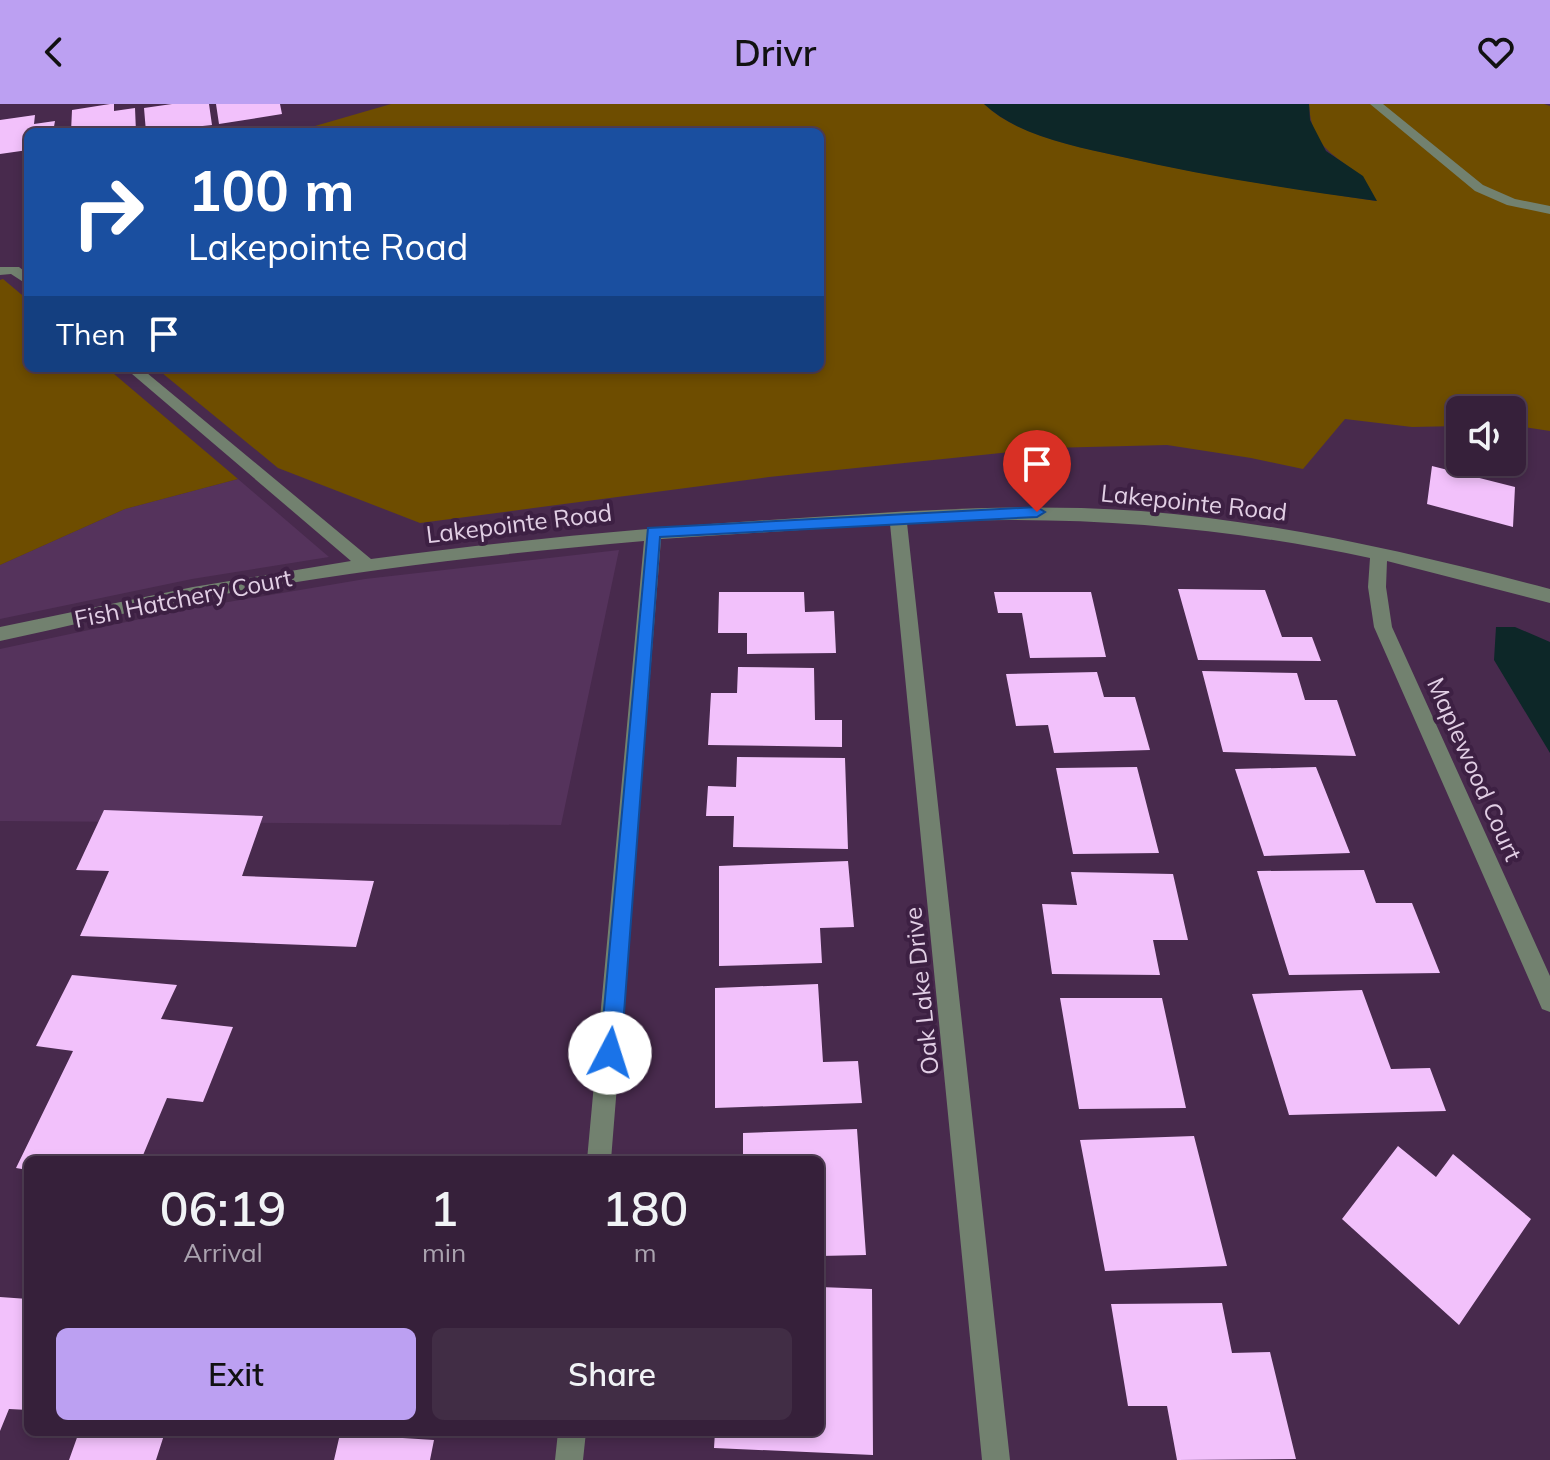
<!DOCTYPE html>
<html lang="en">
<head>
<meta charset="utf-8">
<style>
	:root { --surface:#36203a; --page:#412d45; --text:#f1f3f6; --muted:#aaa3af; --line:#503e54; --accent:#bca0f2 }
	body { margin:0; font-family:Mulish,sans-serif; background:var(--page); color:var(--text); height:100vh; display:flex; flex-direction:column; font-size:30px; white-space:nowrap }
	* { box-sizing:border-box; margin:0 }
	p { font-size:26px; color:var(--muted) }
	.icon { flex:none; width:44px; height:44px; fill:none; stroke:currentColor; stroke-width:2; stroke-linecap:round; stroke-linejoin:round }
	.map { position:relative; flex:1; overflow:hidden }
	.drawer { position:absolute; left:24px; top:1052px; width:800px; height:280px; display:flex; flex-direction:column; background:var(--surface); border-radius:12px; box-shadow:0 4px 12px #0003,0 0 0 2px var(--line) }
	.drawer>* { flex:none }
	.guide { position:absolute; left:24px; top:24px; width:800px; height:244px; border-radius:12px; box-shadow:0 4px 12px #0003,0 0 0 2px var(--line); background:#1a4fa0; color:#fff; overflow:hidden }
	.tools { position:absolute; left:1446px; top:292px; display:grid; gap:16px }
	.tools a { display:grid; place-items:center; width:80px; height:80px; border-radius:12px; background:var(--surface); box-shadow:0 4px 12px #0003,0 0 0 2px var(--line); font-size:40px }
	.pin { position:absolute; display:grid; place-items:center; width:68px; height:68px; color:#fff; margin:-82px -34px; border-radius:50% 50% 50% 0; rotate:-45deg; box-shadow:0 0 8px #0007 }
	.pin .icon { rotate:45deg }
	.me { position:absolute; width:88px; margin:-44px; rotate:5deg; stroke-linejoin:round; filter:drop-shadow(0 0 6px #0008) }
	.turn { display:flex; align-items:center; gap:28px; height:168px; padding:0 32px; font-size:36px }
	.turn .icon { width:104px; height:104px; stroke-width:2.5 }
	.turn b { display:block; font-size:56px; line-height:68px }
	.then { display:flex; align-items:center; height:76px; padding:0 32px; background:#0003; gap:16px; font-size:30px }
	.eta { display:flex; justify-content:space-evenly; align-items:center; height:136px; text-align:center }
	.eta b { font-size:48px; font-weight:600; line-height:56px }
	.action { display:flex; gap:16px; margin-top:auto; padding:16px 32px }
	.action a { flex:1; height:92px; border-radius:12px; background:var(--accent); color:#111; font-size:32px; font-weight:600; line-height:92px; text-align:center }
	.action a+a { background:var(--page); color:var(--text) }
	header { display:flex; justify-content:space-between; align-items:center; height:104px; padding:0 32px; background:var(--accent); color:#111; font-size:36px; font-weight:600 }
	.map>svg:first-child { display:block }
	.built { fill:#55335c }
	.green { fill:#6e4d00 }
	.water { fill:#0d2728 }
	.building { fill:#f2c1fb }
	.lines { fill:none; stroke-linecap:round; stroke-linejoin:round }
	.minor { fill:#72816f; fill-rule:evenodd }
	.route { fill:#1a73e8; stroke:#114b97; stroke-width:2 }
	.labels { text-anchor:middle; dominant-baseline:central; stroke-width:8; stroke-linejoin:round; paint-order:stroke }
	.street-label { font-size:24px; fill:#e2cfe5; stroke:#3d2043 }
</style>
</head>
<body>
<header><svg class="icon" aria-label="back" viewBox="0 0 24 24"><path d="M15 5l-7 7 7 7"/></svg>Drivr<svg class="icon" aria-label="heart" viewBox="0 0 24 24"><path d="M12 20l-8-8c-3-5 5-10 8-4 3-6 11-1 8 4z"/></svg></header>
<div class="map">
<svg width="1550" height="1356" viewBox="0 0 1550 1356">
	<rect width="100%" height="100%" fill="#482a4d"/>
	<path class="built" d="M238 375 329 453 192 475 0 515V461L125 405Z
		M619 446 561 721 0 717V545L187 505 365 475Z"/>
	<path class="green" d="M391 0H984C1017 31 1071 41 1114 51 1201 71 1288 84 1376 97 1359 51 1312 61 1309 0H1544L1550 2V327L1512 321V306H1460V322L1412 323 1345 315 1303 365 1251 354 1167 341 1049 344 769 373 420 419 278 364 156 264H820V28H310L315 22Z
		M3 175 28 196V264H107L238 375 125 405 0 461V176Z"/>
	<path class="water" d="M984 0H1309L1310 16 1326 47 1363 72 1377 97C1290 85 1204 72 1118 52 1074 42 1018 32 984 0Z
		M1496 523H1515L1550 538V649L1494 556Z"/>
	<path class="building" d="M110 0H114V7L135 4 136 28H71L72 6Z
		M172 0H209L212 21 146 28 144 4Z
		M216 0H280L282 10 219 20Z
		M35 11 34 20 55 17 53 28H28V46L0 50V16Z
		M1432 362 1515 383 1513 423 1427 400Z
		M1178 485 1265 486 1282 533H1312L1321 557 1198 556Z
		M719 488H804L805 508 834 507 836 549 747 550V529H718Z
		M994 488H1091L1106 553 1030 554 1022 509H998Z
		M738 563 814 564 815 616H842V643L708 641 711 589H737Z
		M1202 567 1297 569 1305 596H1337L1356 652 1223 648Z
		M1097 568 1104 593H1135L1150 646 1054 649 1048 621 1016 622 1006 570Z
		M737 653 845 654 848 745 733 743 734 712H706L708 682 736 683Z
		M1137 663 1159 749 1073 750 1056 664Z
		M1316 663 1350 749 1264 752 1235 665Z
		M104 706 263 712 242 772 374 777 356 843 80 832 109 767 76 766Z
		M848 757 854 823 820 824 822 859 719 862V762Z
		M1364 766 1376 799H1412L1440 869 1289 871 1257 767Z
		M1071 768 1173 770 1188 836H1153L1160 871 1052 870 1042 800 1077 801Z
		M72 871 177 881 161 915 233 923 203 998 167 994 141 1056H28V1066L16 1064 73 947 36 942Z
		M818 880 823 958 858 957 862 999 715 1004V884Z
		M1362 886 1391 965 1430 964 1446 1007 1289 1011 1252 890Z
		M1060 894H1162L1186 1004 1079 1005Z
		M857 1025 866 1151 820 1152V1056H743V1029Z
		M1194 1032 1227 1162 1105 1167 1080 1036Z
		M1398 1042 1436 1073 1453 1050 1531 1115 1459 1221 1342 1115Z
		M820 1183 872 1185 873 1351 714 1344 715 1328H820Z
		M0 1193 28 1195V1306L9 1305 0 1327Z
		M1222 1199 1232 1249 1270 1248 1296 1355 1177 1356 1167 1302H1128L1111 1200Z
		M79 1328H165L156 1356H69Z
		M340 1330 434 1336 430 1356H334Z"/>
	<g class="lines">
		<path class="minor" d="M1370 0H1383L1483 81 1515 95 1550 102V110L1507 101 1475 87Z
			M0 163H19L28 170V181L11 170 0 171Z
			M125 264H141L371 455C519 435 666 422 815 413 923 406 1032 399 1141 407 1280 418 1416 450 1550 485V499L1387 457 1386 483 1392 523 1550 872V908L1542 905 1374 523 1368 483 1370 454C1216 421 1064 410 907 419L1010 1356H982L890 420 661 435 611 1056H587L644 437C492 450 340 468 191 496 127 508 64 523 0 537V523L193 483 351 457Z
			M558 1328H586L583 1356H555Z"/>
	</g>
	<path class="route" d="M1037 403 1045 408 1037 413 660 433 621 949 618 957 610 960 603 957 600 949 648 424Z"/>
	<g class="labels">
		<g class="street-label">
			<text transform="translate(1194 398) rotate(6)">Lakepointe Road</text>
			<text transform="translate(519 419) rotate(-7)">Lakepointe Road</text>
			<text transform="translate(183 494) rotate(-11)">Fish Hatchery Court</text>
			<text transform="translate(1475 665) rotate(66)">Maplewood Court</text>
			<text transform="translate(921 887) rotate(-96)">Oak Lake Drive</text>
		</g>
	</g>
</svg>
<div class="tools">
<a><svg class="icon" aria-label="sound" viewBox="0 0 24 24"><path d="M4 9h4l5-4v14l-5-4H4zM17 9q2 3 0 6"/></svg></a>
</div>
<div class="pin" style="left:1037px;top:408px;background:#d93025"><svg class="icon" aria-label="arrive" viewBox="0 0 24 24"><path d="M6 21V4h12l-3 4 3 4H6"/></svg></div>
<svg class="me" style="left:610px;top:949px" viewBox="-20 -20 40 40"><circle r="19" fill="#fff"/><path d="M0-13L10 11 0 6-10 11z" fill="#1a73e8"/></svg>
<div class="guide">
<div class="turn"><svg class="icon" aria-label="right" viewBox="0 0 24 24"><path d="M7 20v-9h11M14 6l5 5-5 5"/></svg><div><b>100 m</b>Lakepointe Road</div></div>
<div class="then">Then<svg class="icon" aria-label="arrive" viewBox="0 0 24 24"><path d="M6 21V4h12l-3 4 3 4H6"/></svg></div>
</div>
<section class="drawer">
<div class="eta">
<div><b>06:19</b><p>Arrival</p></div>
<div><b>1</b><p>min</p></div>
<div><b>180</b><p>m</p></div>
</div>
<div class="action"><a>Exit</a><a>Share</a></div>
</section>
</div>
</body>
</html>
